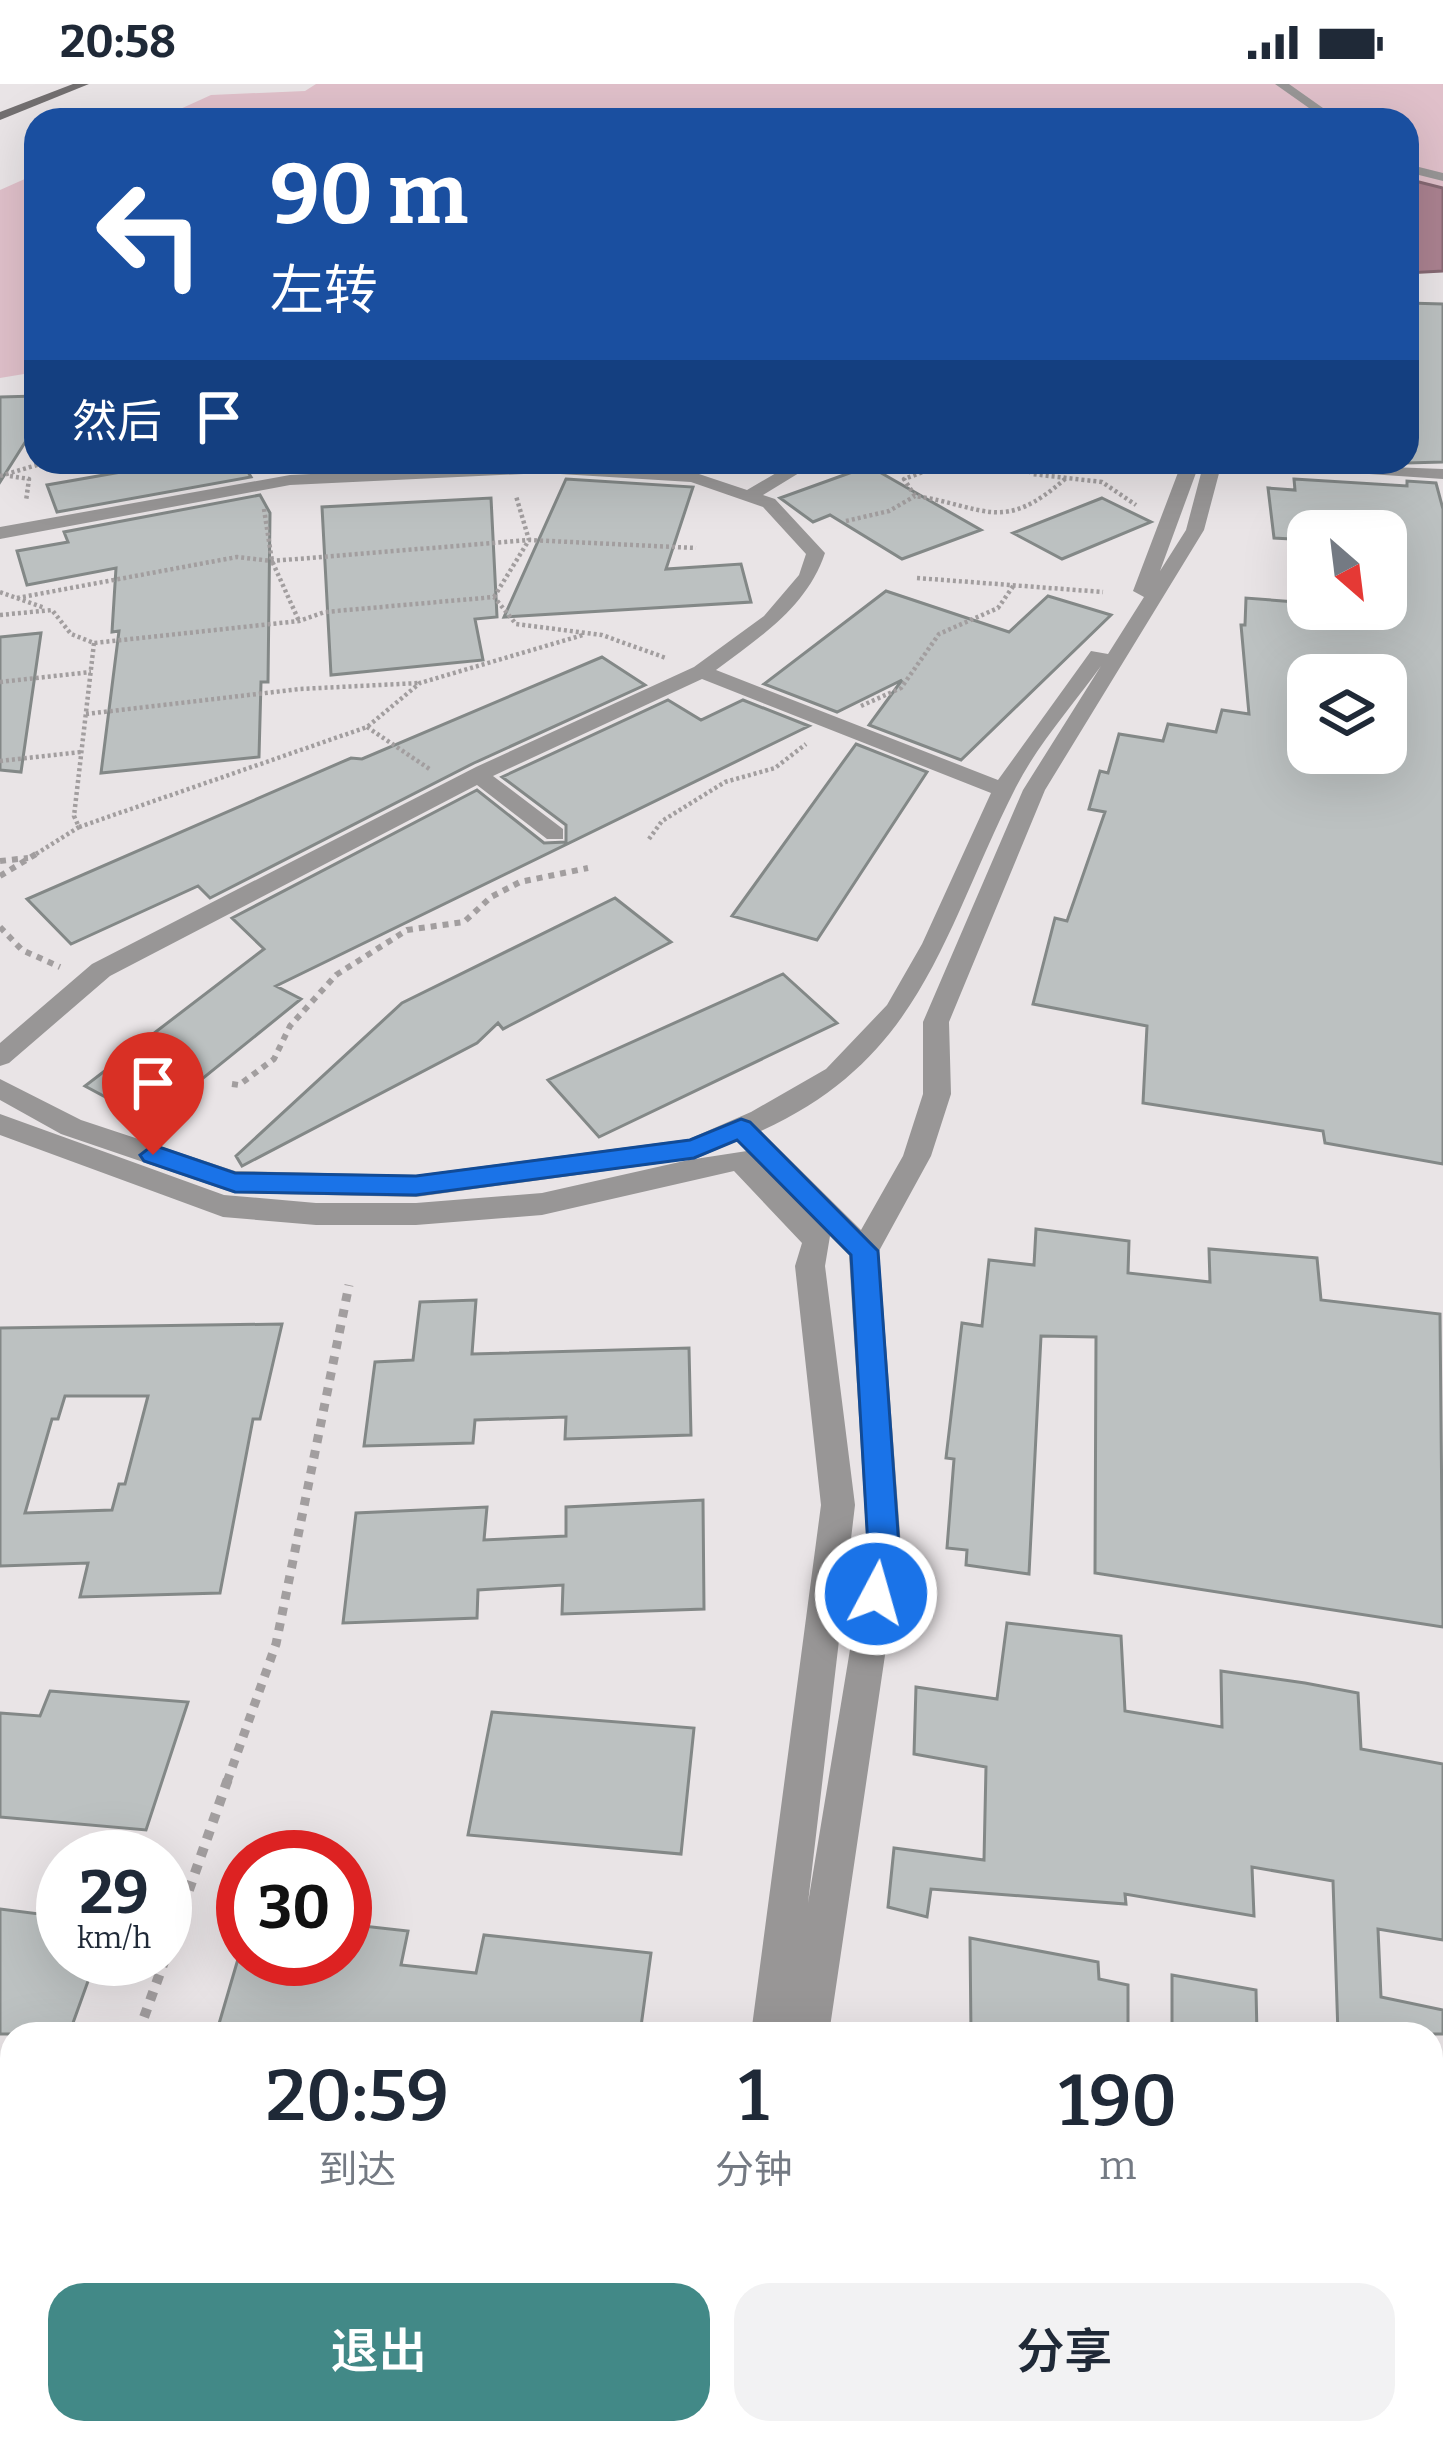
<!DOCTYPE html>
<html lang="zh">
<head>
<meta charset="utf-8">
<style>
	:root { --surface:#fff; --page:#f2f2f3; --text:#1f2937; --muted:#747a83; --accent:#428987 }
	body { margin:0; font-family:Bitter,"Noto Sans SC",serif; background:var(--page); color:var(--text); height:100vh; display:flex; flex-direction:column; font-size:45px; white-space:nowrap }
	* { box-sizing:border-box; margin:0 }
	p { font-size:39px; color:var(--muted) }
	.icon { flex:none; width:66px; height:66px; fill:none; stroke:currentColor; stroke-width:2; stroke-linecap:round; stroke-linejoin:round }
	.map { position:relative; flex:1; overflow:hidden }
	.side { position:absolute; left:0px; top:1938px; width:1443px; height:423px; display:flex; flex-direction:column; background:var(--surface); border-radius:36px 36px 0 0; box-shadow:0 12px 48px #0002 }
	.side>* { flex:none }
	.top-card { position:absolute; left:24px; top:24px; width:1395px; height:366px; border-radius:36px; box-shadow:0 12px 48px #0002; background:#1a4fa0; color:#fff; overflow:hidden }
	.needle { width:78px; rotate:152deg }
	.controls { position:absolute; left:1287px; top:426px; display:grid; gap:24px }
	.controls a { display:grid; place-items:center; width:120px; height:120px; border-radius:24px; background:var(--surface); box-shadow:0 12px 48px #0002; font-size:60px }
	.speed { position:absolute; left:36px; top:1746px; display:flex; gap:24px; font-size:60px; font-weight:700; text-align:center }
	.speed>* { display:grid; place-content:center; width:156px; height:156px; border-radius:50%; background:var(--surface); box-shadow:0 12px 48px #0002; line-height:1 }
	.speed small { font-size:30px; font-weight:400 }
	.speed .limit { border:18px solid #d22; background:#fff; color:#111 }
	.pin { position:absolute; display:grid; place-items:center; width:102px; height:102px; color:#fff; margin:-123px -51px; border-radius:50% 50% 50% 0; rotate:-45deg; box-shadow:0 0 12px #0007 }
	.pin .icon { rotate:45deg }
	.me { position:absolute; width:132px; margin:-66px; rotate:6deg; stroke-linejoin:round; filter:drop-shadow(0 0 9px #0008) }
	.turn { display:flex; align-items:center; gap:42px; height:252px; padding:0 48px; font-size:54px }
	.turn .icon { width:156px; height:156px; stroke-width:2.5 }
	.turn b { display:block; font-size:84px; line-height:102px }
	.then { display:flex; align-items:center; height:114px; padding:0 48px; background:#0003; gap:24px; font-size:45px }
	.eta { display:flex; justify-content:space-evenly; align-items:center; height:204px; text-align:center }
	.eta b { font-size:72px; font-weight:600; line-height:84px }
	.action { display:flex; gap:24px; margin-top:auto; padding:24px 48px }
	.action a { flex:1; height:138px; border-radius:36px; background:var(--accent); color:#fff; font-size:48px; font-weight:600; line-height:138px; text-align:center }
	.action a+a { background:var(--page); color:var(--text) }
	.status { display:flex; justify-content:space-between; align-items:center; height:84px; padding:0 60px; background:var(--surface); direction:ltr }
	.status svg { height:33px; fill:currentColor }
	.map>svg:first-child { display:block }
	.green { fill:#e0c0ca }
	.water { fill:#ab8290; stroke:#866973; stroke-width:3 }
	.building { fill:#bcc1c1; stroke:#838887; stroke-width:3; fill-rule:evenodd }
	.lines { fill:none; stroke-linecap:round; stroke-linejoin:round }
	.path-far3 { stroke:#a29e9f; stroke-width:4.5; stroke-dasharray:3 3; stroke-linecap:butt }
	.path-far2 { stroke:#a29e9f; stroke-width:6; stroke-dasharray:6 6; stroke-linecap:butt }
	.path-far1 { stroke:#a29e9f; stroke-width:9; stroke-dasharray:8 8; stroke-linecap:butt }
	.path { stroke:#a29e9f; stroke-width:10; stroke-dasharray:9 9; stroke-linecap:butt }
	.street { fill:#989696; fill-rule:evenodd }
	.secondary { fill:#726f70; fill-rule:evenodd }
	.route { fill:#1a73e8; stroke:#114b97; stroke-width:3 }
</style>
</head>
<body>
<div class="status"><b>20:58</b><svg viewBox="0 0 49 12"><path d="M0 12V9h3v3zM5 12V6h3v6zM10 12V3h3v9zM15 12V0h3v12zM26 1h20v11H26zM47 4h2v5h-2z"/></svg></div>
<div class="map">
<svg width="1443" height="2359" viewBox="0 0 1443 2359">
	<rect width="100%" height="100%" fill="#e9e4e6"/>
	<path class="green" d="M316 0H1443V104L1407 95V36H156L211 11 305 7Z
		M36 90V288L0 294V106Z"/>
	<path class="water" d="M1407 95 1443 104V187L1407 189Z"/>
	<path class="building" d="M1407 219 1443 220V378L1407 379Z
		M36 312V341L0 398V313Z
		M178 378H242L251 393 57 428 47 401Z
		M869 382 981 446 902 475 830 431 813 438 780 414Z
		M566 395 693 403 666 485 741 480 751 518 504 533Z
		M1294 395 1407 402V397L1436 399 1443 425V1080L1325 1059 1323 1047 1143 1019 1147 942 1033 920 1055 834 1067 837 1105 728 1089 725 1100 687 1108 689 1119 650 1163 657 1168 640 1216 648 1222 626 1249 630 1241 541H1245L1246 514 1308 519V525H1386V447H1308V456L1274 454 1268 404 1295 406ZM1308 591H1386V669H1308Z
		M260 411 270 429 268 598H261L259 673 101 689 119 547 112 548 116 484 27 501 17 467 68 458 64 448Z
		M491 414 497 533 475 535 483 576 331 591 322 423Z
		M1102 414 1151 438 1062 475 1013 449Z
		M886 507 1009 548 1048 512 1111 531 961 676 869 641 902 596 837 628 764 600Z
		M41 549 21 688 0 686V553Z
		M602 573 645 601 474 679 210 814 198 802 71 860 27 815 351 674 362 675Z
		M668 616 701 636 743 616 809 642 276 902 301 915 150 1037 85 1002 264 865 232 834 477 706 544 759 566 758V741L502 693Z
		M856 660 927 688 817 856 732 832Z
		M615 814 671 858 503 945 498 939 477 959 242 1082 236 1072 402 919Z
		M783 890 837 939 599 1053 548 996Z
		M1036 1145 1129 1157 1128 1189 1210 1198 1209 1165 1317 1174 1321 1216 1440 1230 1443 1543 1095 1489 1096 1253 1041 1252 1029 1490 966 1481 967 1466 947 1464 954 1375 946 1374 962 1239 982 1242 989 1176 1034 1181Z
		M476 1216 472 1270 689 1264 691 1351 565 1355 566 1333 475 1336 473 1359 364 1362 375 1278 413 1276 420 1218Z
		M282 1240 260 1335H253L220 1509 80 1513 88 1479 0 1482V1244ZM65 1312H148L125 1400H119L112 1426 25 1429 52 1335H58Z
		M703 1416 704 1525 562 1530 563 1501 478 1506 477 1534 343 1539 356 1429 487 1423 484 1456 566 1452V1423Z
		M1007 1539 1121 1552 1125 1627 1222 1643 1221 1587 1305 1599 1358 1609 1361 1665 1443 1680V1856L1378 1845 1381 1913 1443 1926V1950H1338L1333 1797 1252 1783 1254 1832 1125 1810 1126 1820 931 1805 927 1833 888 1823 894 1764 984 1776 986 1683 914 1670 916 1603 997 1615Z
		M50 1607 188 1618 146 1746 0 1733V1629L40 1632Z
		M492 1628 694 1644 681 1770 468 1751Z
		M0 1825 63 1833V1875H96L69 1950H0Z
		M345 1840 408 1847 401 1881 476 1889 484 1851 651 1869 640 1950H216L238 1875H345Z
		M970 1854 1098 1878 1099 1895 1128 1901V1950H971Z
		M1172 1891 1256 1906 1257 1950H1218L1172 1942Z"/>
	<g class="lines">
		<path class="path-far3" d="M73 378H91
			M950 378 904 395 915 412C985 422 1002 451 1066 394
			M1021 378 1032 390 1102 398 1136 421
			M0 392 47 378
			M10 392 29 395 26 417
			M264 425 272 477 299 537
			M846 437 889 427 915 412
			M917 494 1103 508
			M0 508 45 524
			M494 513 529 456 516 412
			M17 514 237 473 272 477 529 456 696 464
			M0 531 52 526 71 550 94 559 299 537 325 528 494 513 516 540 602 551 666 574
			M0 598 91 588
			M861 622 901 604 939 550 998 524 1014 501
			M86 630 300 605 419 599
			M367 643 431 686
			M0 677 81 668
			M79 743 367 643 420 599 583 551
			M649 755 662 737 725 698 775 684 806 660
			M36 770 79 743 74 732 94 559"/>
		<path class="path-far2" d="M0 777 28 774
			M0 792 41 767
			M0 843 22 866 60 883
			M232 1000 239 1001 274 975 290 942 336 891 407 846 464 838 491 813 520 798 588 784"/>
		<path class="path-far1" d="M227 1698 276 1560 349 1201"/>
		<path class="path" d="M165 1874 228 1695
			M138 1950 165 1875
			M0 2289 12 2261"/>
		<path class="street" d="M1275 0H1289L1340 36H1326Z
			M1407 80 1443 89V97L1407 88Z
			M795 378H817L763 411 775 415 825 469C807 523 760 553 716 586L998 696 1091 567 1108 570 1144 513 1133 507 1182 378H1200L1160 487 1186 446 1204 378H1222L1204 446 1045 706 949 938 951 1010 931 1072 879 1167 901 1463 829 1950H751L821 1421 795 1182 802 1159 734 1087 542 1131 416 1141H316L223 1133 0 1051V1030L224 1111 316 1119H416L542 1109 693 1075 416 1113 234 1109 61 1050 0 1016V995L81 1036 235 1087 416 1091 689 1055 751 1028 826 985 887 921 922 860 991 709 702 595 493 692 563 745V755H547L477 701 110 892 9 979 0 982V959L92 880 476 683 694 583 764 532 799 491 806 470 763 423 691 398 544 389 290 401 0 455V443L290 391 544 379 693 388 747 406ZM1101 582 1023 706 923 938V1010L903 1072 861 1146 761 1047C924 973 943 847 1016 703 1038 660 1073 621 1101 582ZM737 1057 747 1067 695 1075ZM830 1152 849 1171 867 1463 808 1819 855 1421 825 1182Z
			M1259 378 1443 385V395L1268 383Z
			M651 2349H733L731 2359H648Z"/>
		<path class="secondary" d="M73 0H89L0 36V28Z"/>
	</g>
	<path class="route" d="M741 1035 750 1038 878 1167 899 1463 888 1520 876 1524 865 1520 860 1510 868 1463 851 1171 737 1056 694 1074 416 1111 235 1108 144 1077 140 1071 153 1061 235 1089 416 1092 690 1056Z"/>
</svg>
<div class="controls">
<a><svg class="needle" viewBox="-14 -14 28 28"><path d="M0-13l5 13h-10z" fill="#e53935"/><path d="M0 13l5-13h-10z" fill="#747a83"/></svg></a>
<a><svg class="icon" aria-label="layers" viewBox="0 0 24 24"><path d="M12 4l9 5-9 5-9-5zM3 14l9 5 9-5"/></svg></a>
</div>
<div class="speed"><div>29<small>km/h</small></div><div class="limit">30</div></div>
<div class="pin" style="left:153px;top:1071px;background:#d93025"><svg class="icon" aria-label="arrive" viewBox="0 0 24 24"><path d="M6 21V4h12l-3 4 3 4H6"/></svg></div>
<svg class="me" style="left:876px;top:1510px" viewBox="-20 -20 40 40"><circle r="17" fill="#1a73e8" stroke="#fff" stroke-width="3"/><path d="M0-11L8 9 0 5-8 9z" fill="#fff"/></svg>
<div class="top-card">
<div class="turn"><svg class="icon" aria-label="left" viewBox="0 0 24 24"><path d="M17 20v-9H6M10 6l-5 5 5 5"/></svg><div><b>90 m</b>左转</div></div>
<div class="then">然后<svg class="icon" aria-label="arrive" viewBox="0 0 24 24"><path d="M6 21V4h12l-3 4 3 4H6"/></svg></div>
</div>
<section class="side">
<div class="eta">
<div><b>20:59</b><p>到达</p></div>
<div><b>1</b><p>分钟</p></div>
<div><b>190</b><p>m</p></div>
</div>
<div class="action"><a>退出</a><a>分享</a></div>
</section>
</div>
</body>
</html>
